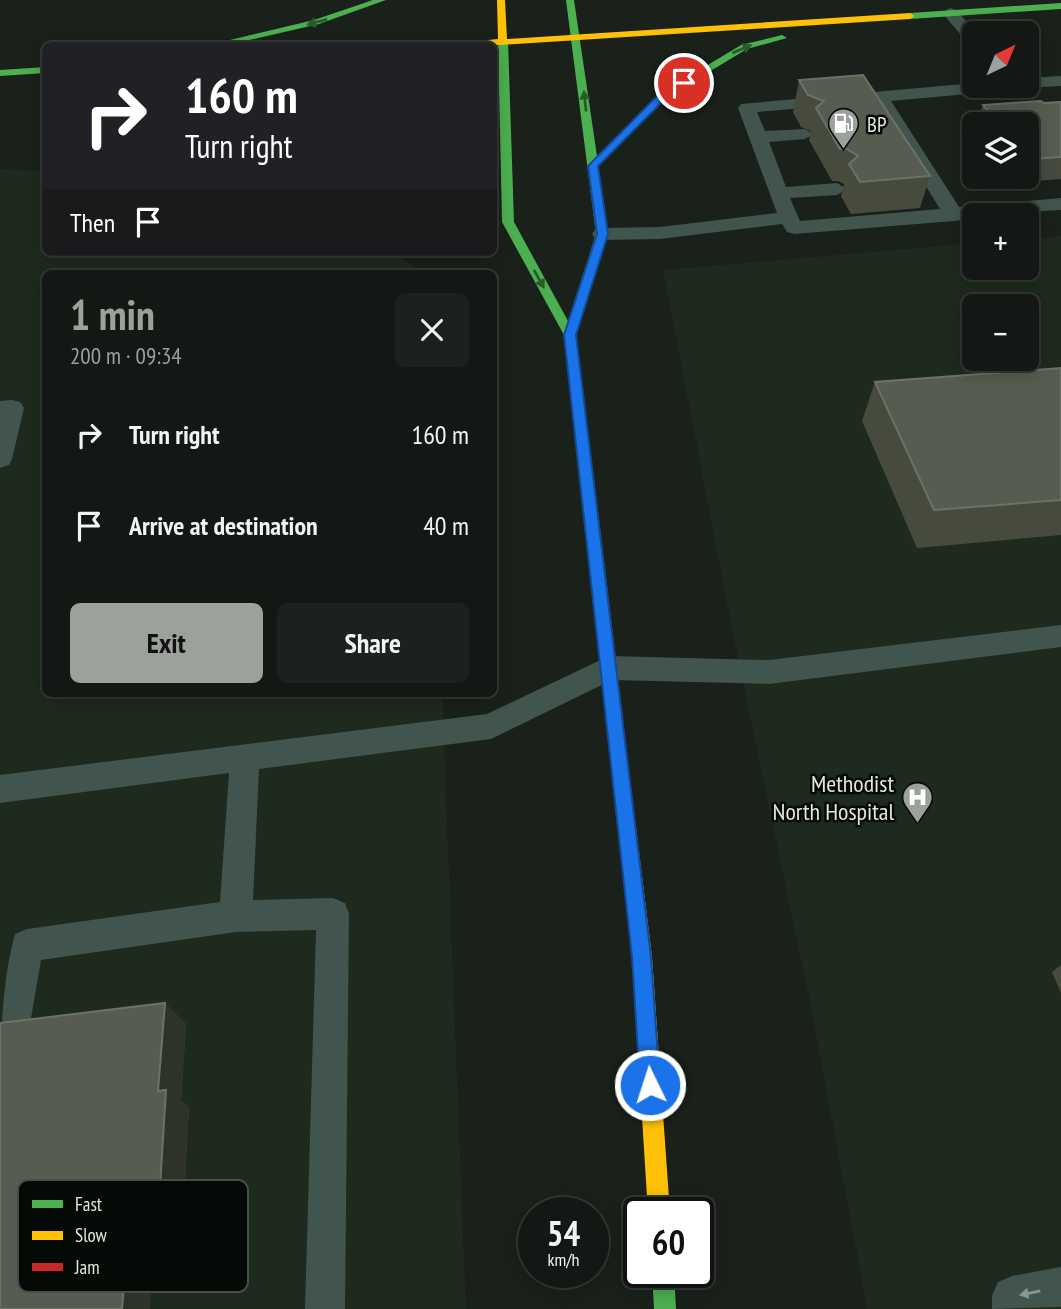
<!DOCTYPE html>
<html lang="en">
<head>
<meta charset="utf-8">
<style>
	:root { --surface:#141814; --page:#1d211d; --text:#f1f3f6; --muted:#9da0a0; --line:#333734; --accent:#9ca29b }
	body { margin:0; font-family:"PT Sans Narrow",sans-serif; background:var(--page); color:var(--text); height:100vh; display:flex; flex-direction:column; font-size:26px; white-space:nowrap }
	* { box-sizing:border-box; margin:0 }
	p { font-size:23px; color:var(--muted) }
	.icon { flex:none; width:38px; height:38px; fill:none; stroke:currentColor; stroke-width:2; stroke-linecap:round; stroke-linejoin:round }
	.map { position:relative; flex:1; overflow:hidden }
	.panel { position:absolute; left:42px; top:270px; width:455px; height:427px; display:flex; flex-direction:column; background:var(--surface); border-radius:10px; box-shadow:0 4px 18px #0003,0 0 0 2px var(--line) }
	.panel>* { flex:none }
	.guide { position:absolute; left:42px; top:42px; width:455px; height:214px; border-radius:10px; box-shadow:0 4px 18px #0003,0 0 0 2px var(--line); background:#202124; color:#fff; overflow:hidden }
	.needle { width:46px; rotate:43deg }
	.tools { position:absolute; left:962px; top:21px; display:grid; gap:14px }
	.tools a { display:grid; place-items:center; width:77px; height:77px; border-radius:10px; background:var(--surface); box-shadow:0 4px 18px #0003,0 0 0 2px var(--line); font-size:35px }
	.speed { position:absolute; left:518px; top:1197px; display:flex; gap:14px; font-size:35px; font-weight:700; text-align:center }
	.speed>* { display:grid; place-content:center; width:91px; height:91px; border-radius:50%; background:var(--surface); box-shadow:0 4px 18px #0003,0 0 0 2px var(--line); line-height:1 }
	.speed small { font-size:18px; font-weight:400 }
	.speed .limit { border:4px solid #111; border-radius:10px; background:#fff; color:#111 }
	.pin { position:absolute; display:grid; place-items:center; width:60px; height:60px; color:#fff; margin:-30px; border:4px solid #fff; border-radius:50%; box-shadow:0 2px 7px #0007 }
	.me { position:absolute; width:77px; margin:-38px; rotate:356deg; stroke-linejoin:round; filter:drop-shadow(0 0 5px #0008) }
	.turn { display:flex; align-items:center; gap:24px; height:147px; padding:0 28px; font-size:32px }
	.turn .icon { width:91px; height:91px; stroke-width:2.5 }
	.turn b { display:block; font-size:49px; line-height:60px }
	.then { display:flex; align-items:center; height:66px; padding:0 28px; background:#0003; gap:14px; font-size:26px }
	.round { display:grid; place-items:center; flex:none; width:74px; height:74px; border-radius:10px; background:var(--page) }
	.overview { display:flex; align-items:center; justify-content:space-between; height:119px; padding:0 28px }
	h1 { font-size:42px; font-weight:800; line-height:52px; color:var(--accent) }
	.action { display:flex; gap:14px; margin-top:auto; padding:14px 28px }
	.action a { flex:1; height:80px; border-radius:10px; background:var(--accent); color:#111; font-size:28px; font-weight:800; line-height:80px; text-align:center }
	.action a+a { background:var(--page); color:var(--text) }
	ul { padding:0; list-style:none }
	li { display:flex; align-items:center; gap:21px; height:91px; padding:0 28px }
	li div { flex:1 }
	li b { display:block; font-size:26px }
	li em { font-style:normal }
	.map>svg:first-child { display:block }
	.built { fill:#1d2a1d; fill-rule:evenodd }
	.lines { fill:none; stroke-linecap:round; stroke-linejoin:round }
	.lane { fill:#41544d; fill-rule:evenodd }
	.fast { fill:#4caf50; fill-rule:evenodd }
	.slow { fill:#ffc107; fill-rule:evenodd }
	.jam { fill:#c62828; fill-rule:evenodd }
	.wall { fill:#464b3e }
	.shaded-wall { fill:#2d3328 }
	.building { fill:#575c50; stroke:#6c7266; stroke-width:2 }
	.oneway { fill:#295c2b }
	.oneway2 { fill:#899790 }
	.route { fill:#1a73e8; stroke:#114b97; stroke-width:2 }
	.labels { text-anchor:middle; dominant-baseline:central; stroke-width:5; stroke-linejoin:round; paint-order:stroke }
	.far-poi-label { font-size:21px; fill:#e2e8e1; stroke:#060a06; text-anchor:start }
	.poi-label { font-size:24px; fill:#e2e8e1; stroke:#060a06; text-anchor:end }
	.key { fill:#060a06; stroke:#484d48; stroke-width:2 }
	.key-label { font-size:19px; fill:#e2e8e1 }
</style>
</head>
<body>
<div class="map">
<svg width="1061" height="1309" viewBox="0 0 1061 1309">
	<rect width="100%" height="100%" fill="#1a201a"/>
	<path class="built" d="M0 169 45 171 46 252H390L425 273H46V693H442L466 1309H0Z
		M1061 236V1309H867L812 1013 733 635 663 270 975 243V268H1027V239ZM975 306H1027V359H975Z"/>
	<g class="lines">
		<path class="lane" d="M950 8 956 10 977 33 975 46 969 44 942 13Z
			M1061 76V86L1027 88 1020 86H1027V78Z
			M975 83V86H1009L1000 91 891 101 959 207 1061 198V210L975 215V218L954 221 794 234 787 232 782 224 660 239 602 240 595 238 592 234 595 230 602 228 660 227 777 213 738 108 741 104ZM874 102 940 209 800 221 790 198 837 195 847 189 837 183 786 187 769 142 805 139 814 134 805 129 765 131 757 112Z
			M12 400 20 402 24 408 12 459 9 465 0 468V401Z
			M1061 625V647L769 684 612 680 491 739 259 769 253 900 333 898 345 903 349 914 345 1309H305L316 930 236 932 41 960 18 1094 13 1107 0 1112C0 1054 0 989 15 934L27 929 220 902 229 773 0 803V775L487 714 609 656 769 660Z
			M1061 1267V1307L992 1309V1296L998 1282 1012 1276Z"/>
		<path class="fast" d="M373 0H386L319 24 223 46H205L314 20Z
			M566 0H574L597 156 658 95 741 45 782 35 787 38 747 49 664 99 598 167 608 234 576 335 608 593 600 599 592 593 564 335 502 222 498 41 503 38 508 41 514 222 568 321 596 234Z
			M1061 3V9L910 19 906 16 910 13Z
			M46 67V73L0 76V70Z
			M652 1272H674L676 1309H654Z"/>
		<path class="slow" d="M497 0H505L507 39 910 13 914 16 910 19 484 46H428L498 39Z
			M630 844 636 846 639 852 652 957 670 1213H648L632 957 621 852 624 846Z"/>
		<path class="jam" d="M600 587 608 593 639 852 636 858 630 860 624 858 621 852 592 593Z"/>
	</g>
	<path class="wall" d="M799 80 930 176 920 208 851 214 841 196 844 184 838 181H832L809 140 811 131 801 127 793 112Z
		M1061 102V179L1023 182 1019 177H1027V124H976L983 105Z
		M1061 368V535L917 548 862 421 875 382Z
		M1061 965V993L1052 972Z
		M165 1003 186 1024 181 1101 189 1107 184 1198 158 1202 0 1309Z"/>
	<path class="shaded-wall" d="M165 1003 186 1024 181 1101 189 1107 184 1198 160 1187 158 1091Z
		M132 1191 158 1202 150 1309H122Z"/>
	<path class="building" d="M863 75 930 176 860 182 849 164 858 156 847 149H840L816 108 824 101 808 95 799 80Z
		M1041 101 1044 103 1061 102V157L1032 159 1027 153V124H998L983 105Z
		M1061 368V500L934 510 875 382Z
		M165 1003 158 1091 166 1090 160 1187 132 1191 122 1309H0V1023Z"/>
	<defs><path id="oneway-solid" d="M-6-.8H1V-3.2L6.5 0L1 3.2V.8H-6Z" transform="scale(1.75)"/></defs>
	<g class="oneway">
		<use href="#oneway-solid" transform="translate(317 22) rotate(165)"/>
		<use href="#oneway-solid" transform="translate(742 49) rotate(-23)"/>
		<use href="#oneway-solid" transform="translate(585 101) rotate(-96)"/>
		<use href="#oneway-solid" transform="translate(539 279) rotate(61)"/>
	</g>
	<use class="oneway2" href="#oneway-solid" transform="translate(1030 1293) rotate(169)"/>
	<path class="route" d="M680 81 689 83 665 99 598 166 608 234 576 335 651 957 660 1085 657 1092 650 1095 643 1092 640 1085 632 957 564 335 597 234 588 166 658 95Z"/>
	<defs>
		<symbol id="fuel-pin" viewBox="-11 -11 22 30"><path d="M0 17L-7.5 6A9.5 9.5 0 1 1 7.5 6Z" fill="#9ca29b" stroke="#060a06"/><path d="M-5.5-6h7V0h2V4h1.3V-2.5L3-4.5l.8-.8L6-3V5H2.5V1h-1V6h-7ZM-4.2-4.7v3.2H.2V-4.7Z" fill="#fff"/></symbol>
		<symbol id="hospital-pin" viewBox="-11 -11 22 30"><path d="M0 17L-7.5 6A9.5 9.5 0 1 1 7.5 6Z" fill="#9ca29b" stroke="#060a06"/><path d="M-5-5h3v3.5h4V-5h3V5h-3V1.5h-4V5h-3Z" fill="#fff"/></symbol>
	</defs>
	<g fill-rule="evenodd">
		<use href="#fuel-pin" x="826" y="106" width="35" height="47"/>
		<use href="#hospital-pin" x="900" y="780" width="35" height="47"/>
	</g>
	<g class="labels">
		<g class="far-poi-label">
			<text x="867" y="124">BP</text>
		</g>
		<g class="poi-label">
			<text x="894" y="783">Methodist<tspan x="894" dy="28">North Hospital</tspan></text>
		</g>
	</g>
	<rect x="18" y="1180" width="230" height="112" rx="10" class="key"/>
	<rect x="32" y="1200" width="31" height="8" fill="#4caf50"/>
	<rect x="32" y="1231" width="31" height="9" fill="#ffc107"/>
	<rect x="32" y="1263" width="31" height="8" fill="#c62828"/>
	<g class="key-label">
		<text x="75" y="1211">Fast</text>
		<text x="75" y="1242">Slow</text>
		<text x="75" y="1274">Jam</text>
	</g>
</svg>
<div class="tools">
<a><svg class="needle" viewBox="-14 -14 28 28"><path d="M0-13l5 13h-10z" fill="#e53935"/><path d="M0 13l5-13h-10z" fill="#9da0a0"/></svg></a>
<a><svg class="icon" aria-label="layers" viewBox="0 0 24 24"><path d="M12 4l9 5-9 5-9-5zM3 14l9 5 9-5"/></svg></a>
<a>+</a>
<a>−</a>
</div>
<div class="speed"><div>54<small>km/h</small></div><div class="limit">60</div></div>
<div class="pin" style="left:684px;top:83px;background:#d93025"><svg class="icon" aria-label="arrive" viewBox="0 0 24 24"><path d="M6 21V4h12l-3 4 3 4H6"/></svg></div>
<svg class="me" style="left:650px;top:1085px" viewBox="-20 -20 40 40"><circle r="17" fill="#1a73e8" stroke="#fff" stroke-width="3"/><path d="M0-11L8 9 0 5-8 9z" fill="#fff"/></svg>
<div class="guide">
<div class="turn"><svg class="icon" aria-label="right" viewBox="0 0 24 24"><path d="M7 20v-9h11M14 6l5 5-5 5"/></svg><div><b>160 m</b>Turn right</div></div>
<div class="then">Then<svg class="icon" aria-label="arrive" viewBox="0 0 24 24"><path d="M6 21V4h12l-3 4 3 4H6"/></svg></div>
</div>
<section class="panel">
<div class="overview"><div><h1>1 min</h1><p>200 m · 09:34</p></div><a class="round"><svg class="icon" aria-label="close" viewBox="0 0 24 24"><path d="M6 6l12 12M18 6L6 18"/></svg></a></div>
<ul>
<li><svg class="icon" aria-label="right" viewBox="0 0 24 24"><path d="M7 20v-9h11M14 6l5 5-5 5"/></svg><div><b>Turn right</b></div><em>160 m</em></li>
<li><svg class="icon" aria-label="arrive" viewBox="0 0 24 24"><path d="M6 21V4h12l-3 4 3 4H6"/></svg><div><b>Arrive at destination</b></div><em>40 m</em></li>
</ul>
<div class="action"><a>Exit</a><a>Share</a></div>
</section>
</div>
</body>
</html>
